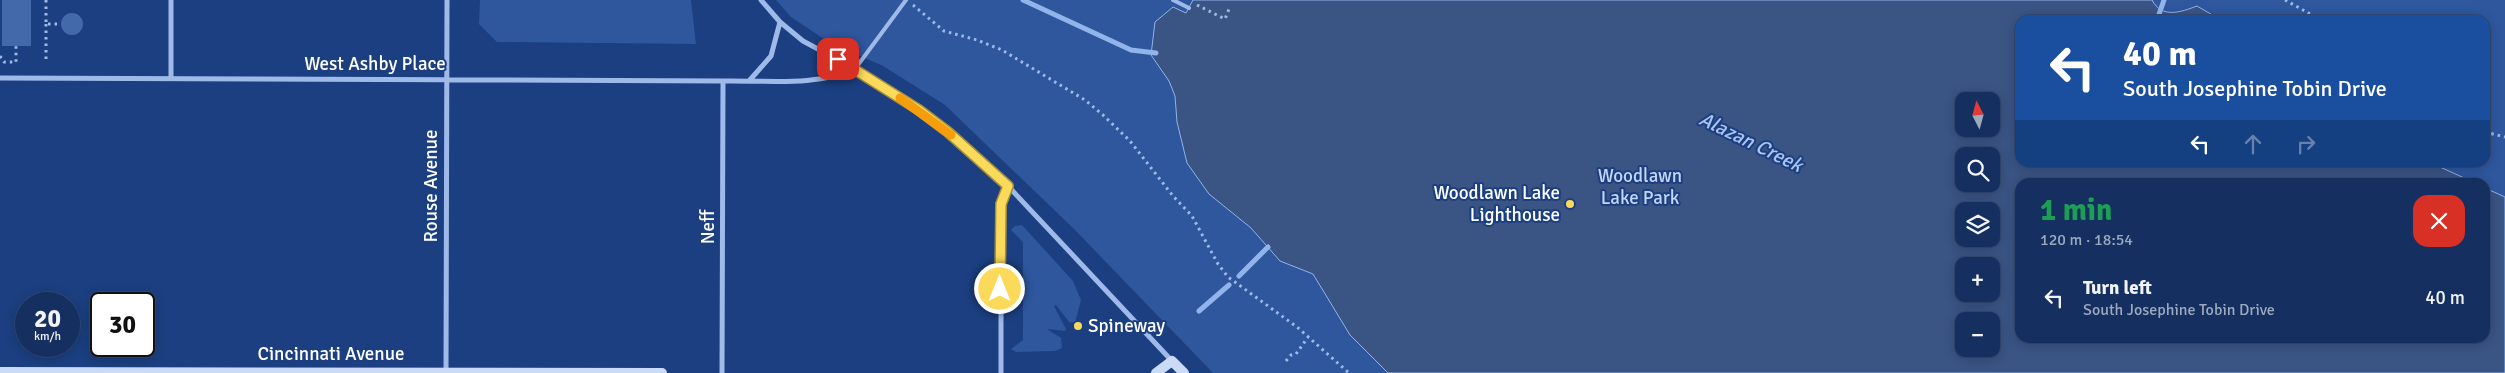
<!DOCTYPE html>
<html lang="en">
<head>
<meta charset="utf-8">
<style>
	:root { --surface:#142f60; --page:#213b69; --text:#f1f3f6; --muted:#9da9bd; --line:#334a75 }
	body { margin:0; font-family:Signika,sans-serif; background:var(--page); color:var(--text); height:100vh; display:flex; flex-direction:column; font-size:19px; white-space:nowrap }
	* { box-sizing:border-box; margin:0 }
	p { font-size:16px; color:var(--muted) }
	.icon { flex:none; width:28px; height:28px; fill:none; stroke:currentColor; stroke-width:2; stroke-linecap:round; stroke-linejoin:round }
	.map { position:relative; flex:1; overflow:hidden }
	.side { position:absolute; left:2015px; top:178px; width:475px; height:165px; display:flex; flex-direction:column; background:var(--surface); border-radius:15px; box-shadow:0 2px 12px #0003,0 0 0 1px var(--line) }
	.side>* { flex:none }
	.banner { position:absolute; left:2015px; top:15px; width:475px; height:152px; border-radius:15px; box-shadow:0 2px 12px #0003,0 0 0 1px var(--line); background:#1a4fa0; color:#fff; overflow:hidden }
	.needle { width:32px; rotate:354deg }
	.buttons { position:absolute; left:1955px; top:92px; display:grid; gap:10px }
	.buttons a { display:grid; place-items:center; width:45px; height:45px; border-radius:10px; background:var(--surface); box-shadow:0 2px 12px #0003,0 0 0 1px var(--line); font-size:25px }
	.speed { position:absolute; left:15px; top:292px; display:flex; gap:10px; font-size:25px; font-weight:700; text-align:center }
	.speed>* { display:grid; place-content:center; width:65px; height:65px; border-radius:50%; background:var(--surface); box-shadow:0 2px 12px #0003,0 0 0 1px var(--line); line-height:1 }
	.speed small { font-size:12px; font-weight:400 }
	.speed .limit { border:2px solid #111; border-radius:8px; background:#fff; color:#111 }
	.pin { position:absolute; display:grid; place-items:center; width:42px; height:42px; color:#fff; margin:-21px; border-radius:10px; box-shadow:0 2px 8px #0006 }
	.me { position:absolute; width:55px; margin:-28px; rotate:0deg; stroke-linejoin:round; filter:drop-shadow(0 0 4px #0008) }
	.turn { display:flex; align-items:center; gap:18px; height:105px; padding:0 25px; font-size:22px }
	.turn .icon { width:65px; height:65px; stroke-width:2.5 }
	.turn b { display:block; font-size:35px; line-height:42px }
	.lanes { display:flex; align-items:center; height:48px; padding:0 25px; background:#0003; justify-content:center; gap:25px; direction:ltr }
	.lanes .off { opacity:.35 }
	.round { display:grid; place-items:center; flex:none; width:52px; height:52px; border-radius:15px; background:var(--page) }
	.head { display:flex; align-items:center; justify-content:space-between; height:85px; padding:0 25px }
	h1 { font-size:30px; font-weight:700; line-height:38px; color:#1e9e55 }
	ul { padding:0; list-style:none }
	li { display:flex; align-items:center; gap:15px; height:70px; padding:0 25px }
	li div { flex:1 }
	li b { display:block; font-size:19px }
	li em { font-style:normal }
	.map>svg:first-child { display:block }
	.green { fill:#2e579e; fill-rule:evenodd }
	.water { fill:#3a5484; stroke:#91b4eb; fill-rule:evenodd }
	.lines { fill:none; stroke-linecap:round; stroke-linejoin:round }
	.stream { stroke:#91b4eb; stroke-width:5 }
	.building { fill:#4469aa }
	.path { stroke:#9fbae9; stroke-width:3; stroke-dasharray:2.5 4; stroke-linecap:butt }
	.lane { stroke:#9fbae9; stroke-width:4 }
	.street { stroke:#9fbae9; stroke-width:5 }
	.secondary { stroke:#cadaf7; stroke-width:10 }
	.route-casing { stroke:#a38e3b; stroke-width:12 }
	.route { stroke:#fbda5b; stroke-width:9 }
	.slow { stroke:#f59e0b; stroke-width:9 }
	.poi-dot { fill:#fbda5b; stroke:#1b3f80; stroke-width:2 }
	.labels { text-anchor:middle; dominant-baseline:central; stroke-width:4; stroke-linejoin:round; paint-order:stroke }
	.street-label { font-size:19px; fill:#fff; stroke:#1b3f80 }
	.park-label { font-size:19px; fill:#c3d6f7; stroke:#1b3f80 }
	.poi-label { font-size:19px; fill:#fff; stroke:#1b3f80; text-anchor:end }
	.water-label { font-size:20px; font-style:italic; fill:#aac4f1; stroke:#1b3f80 }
</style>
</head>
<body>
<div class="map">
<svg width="2505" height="373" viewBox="0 0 2505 373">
	<rect width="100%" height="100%" fill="#1b3f80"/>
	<path class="green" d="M480 0H691L696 44 497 42 479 24Z
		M776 0H2505V373H1213L1074 229 945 105 883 66 827 41 791 17ZM2020 20H2485V162H2020ZM1964 101H1991V129H1964ZM1964 156H1991V184H1964ZM2020 182H2485V338H2020ZM1964 211H1991V239H1964ZM1964 266H1991V294H1964ZM1964 321H1991V349H1964Z
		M1022 225 1073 281 1081 300 1075 323 1069 322 1056 305 1054 306 1066 329 1065 331 1047 329 1061 338 1062 348 1055 351 1016 352 1011 349 1023 340V242L1011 230 1015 226Z"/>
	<path class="water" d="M1193 0H2152C2162 19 2181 12 2197 6L2221 20H2020V162H2429L2473 182H2020V338H2485V188L2505 197V373H1388L1350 335 1313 274 1280 261 1251 228 1209 194 1187 163 1177 122 1175 96 1169 81 1151 55 1155 22 1173 7 1186 13ZM1964 101H1991V129H1964ZM1964 156H1991V184H1964ZM1964 211H1991V239H1964ZM1964 266H1991V294H1964ZM1964 321H1991V349H1964Z"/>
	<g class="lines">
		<path class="stream" d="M1023 0 1131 50 1156 53
			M2157 20 2164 0
			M1239 276 1268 247
			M1199 311 1229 285"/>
	</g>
	<path class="building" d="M2 0H31V46H2Z
		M61 24a11 11 0 1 1 22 0a11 11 0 1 1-22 0Z"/>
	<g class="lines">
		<path class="path" d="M46 0V24H60
			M2285 0 2321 20
			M913 5 944 31 977 40 1002 50 1085 100 1103 115 1130 141 1173 196 1192 216 1218 264 1228 277 1297 327 1349 373
			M1197 5 1225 19 1229 9
			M46 24V62
			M0 56 4 62H16V46
			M2485 132 2505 137
			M1286 361 1291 355 1296 354 1308 337"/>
		<path class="lane" d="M1173 0 1189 8
			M855 69 906 0"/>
		<path class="street" d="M171 0V78
			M761 0 780 22 803 41 855 69 919 110 948 132 1008 186 1172 361
			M0 78 723 81C766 80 816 87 855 69
			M749 81 771 56 780 22
			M446 373 447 0
			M722 373 723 81
			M1001 373V204L1008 186"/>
		<path class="secondary" d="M0 372 662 373
			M1156 373 1172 361 1184 373"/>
	</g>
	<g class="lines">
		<defs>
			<path id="route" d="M838 59 919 110 948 132 1008 186 1001 204 1000 289"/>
		</defs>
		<use href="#route" class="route-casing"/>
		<use href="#route" class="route"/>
		<path class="slow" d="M900 98 951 135"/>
	</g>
	<g class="poi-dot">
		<circle cx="1570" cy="204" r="5"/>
		<circle cx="1078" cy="326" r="5"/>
	</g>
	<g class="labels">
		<g class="street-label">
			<text x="375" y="64">West Ashby Place</text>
			<text transform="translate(431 186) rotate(-90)">Rouse Avenue</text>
			<text transform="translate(708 227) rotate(-90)">Neff</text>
			<text x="331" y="354">Cincinnati Avenue</text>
		</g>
		<g class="park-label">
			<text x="1640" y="176">Woodlawn<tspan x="1640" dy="22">Lake Park</tspan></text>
		</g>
		<g class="poi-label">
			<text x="1560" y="193">Woodlawn Lake<tspan x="1560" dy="22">Lighthouse</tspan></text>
			<text x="1088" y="326" text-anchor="start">Spineway</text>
		</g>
		<g class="water-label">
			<text transform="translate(1751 142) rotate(26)">Alazan Creek</text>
		</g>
	</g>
</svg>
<div class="buttons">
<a><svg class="needle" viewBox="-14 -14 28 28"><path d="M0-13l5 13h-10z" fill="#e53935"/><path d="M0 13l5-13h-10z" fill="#9da9bd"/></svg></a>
<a><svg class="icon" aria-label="search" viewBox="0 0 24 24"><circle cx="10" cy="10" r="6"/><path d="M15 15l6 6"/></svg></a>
<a><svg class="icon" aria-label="layers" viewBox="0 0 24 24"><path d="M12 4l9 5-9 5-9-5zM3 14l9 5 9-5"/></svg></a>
<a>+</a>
<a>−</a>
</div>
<div class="speed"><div>20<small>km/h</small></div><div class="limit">30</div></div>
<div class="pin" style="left:838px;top:59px;background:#d93025"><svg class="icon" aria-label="arrive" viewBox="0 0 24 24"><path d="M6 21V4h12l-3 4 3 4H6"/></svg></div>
<svg class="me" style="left:1000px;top:289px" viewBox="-20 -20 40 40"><circle r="17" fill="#fbda5b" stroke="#fff" stroke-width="3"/><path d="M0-11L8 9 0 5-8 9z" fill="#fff"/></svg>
<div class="banner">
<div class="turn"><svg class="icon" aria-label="left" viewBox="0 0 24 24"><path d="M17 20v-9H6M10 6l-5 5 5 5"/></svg><div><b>40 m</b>South Josephine Tobin Drive</div></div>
<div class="lanes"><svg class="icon" aria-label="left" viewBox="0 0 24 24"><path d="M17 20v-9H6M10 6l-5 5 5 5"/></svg><svg class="icon off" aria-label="ahead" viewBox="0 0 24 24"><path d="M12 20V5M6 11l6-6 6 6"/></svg><svg class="icon off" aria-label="right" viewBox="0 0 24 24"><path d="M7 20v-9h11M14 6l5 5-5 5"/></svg></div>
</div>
<section class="side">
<div class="head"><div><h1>1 min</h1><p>120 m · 18:54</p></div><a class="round" style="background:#d93025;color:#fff"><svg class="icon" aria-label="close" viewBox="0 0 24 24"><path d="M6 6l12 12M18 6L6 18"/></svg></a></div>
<ul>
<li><svg class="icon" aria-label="left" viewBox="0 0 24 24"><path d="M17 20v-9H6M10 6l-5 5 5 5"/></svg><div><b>Turn left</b><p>South Josephine Tobin Drive</p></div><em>40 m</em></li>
</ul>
</section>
</div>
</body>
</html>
